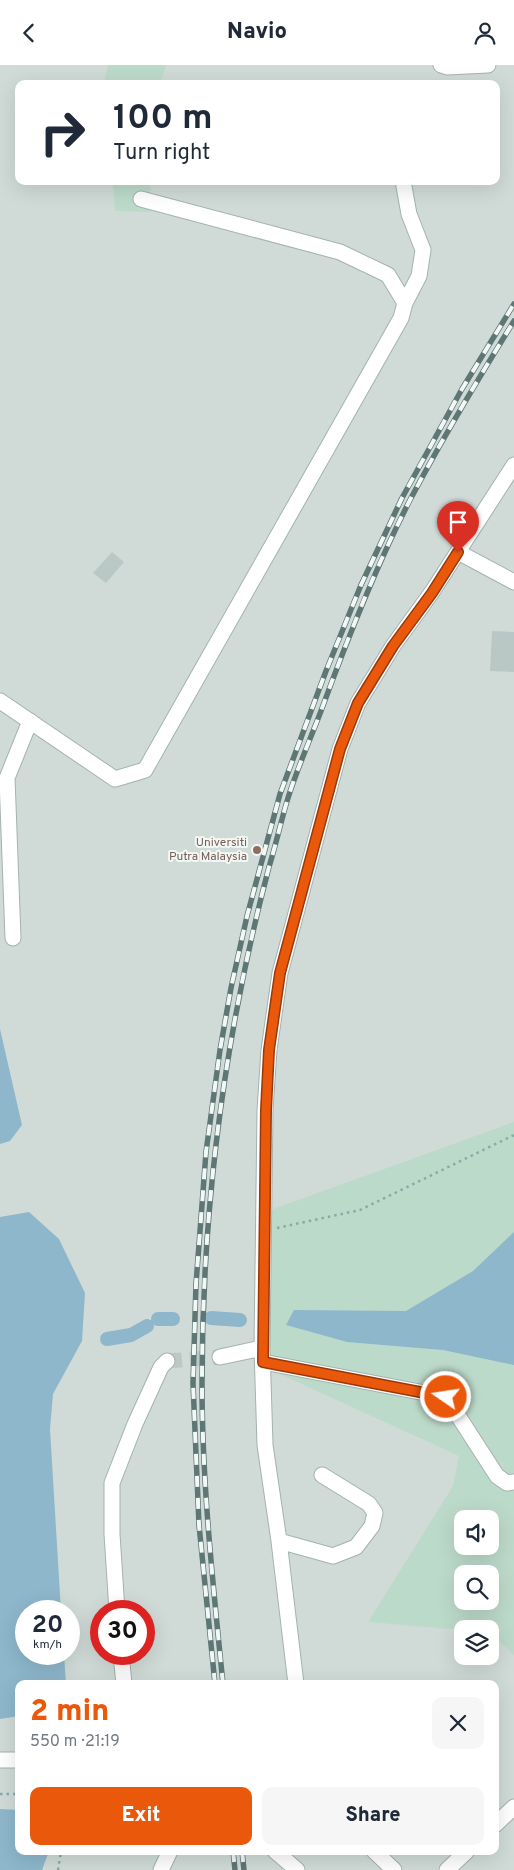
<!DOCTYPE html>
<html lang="en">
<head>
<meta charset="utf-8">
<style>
	:root { --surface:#fff; --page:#f6f6f7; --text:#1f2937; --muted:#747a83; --accent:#ea580c }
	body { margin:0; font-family:Overpass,sans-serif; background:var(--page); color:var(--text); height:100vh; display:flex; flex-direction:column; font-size:19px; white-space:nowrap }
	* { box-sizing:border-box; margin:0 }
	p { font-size:16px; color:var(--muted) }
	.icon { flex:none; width:28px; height:28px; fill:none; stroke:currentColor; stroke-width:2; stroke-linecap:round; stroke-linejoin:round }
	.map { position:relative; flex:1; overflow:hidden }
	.details { position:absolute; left:15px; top:1615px; width:484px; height:175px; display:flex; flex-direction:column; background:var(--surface); border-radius:10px; box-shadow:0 5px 20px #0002 }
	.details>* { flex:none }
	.top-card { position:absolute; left:15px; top:15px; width:485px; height:105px; border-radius:10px; box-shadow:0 5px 20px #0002; background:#fff; color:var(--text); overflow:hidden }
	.fabs { position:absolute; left:454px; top:1445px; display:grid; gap:10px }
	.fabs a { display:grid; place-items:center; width:45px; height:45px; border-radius:10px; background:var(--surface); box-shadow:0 5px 20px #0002; font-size:25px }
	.speed { position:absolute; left:15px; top:1535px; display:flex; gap:10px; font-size:25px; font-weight:700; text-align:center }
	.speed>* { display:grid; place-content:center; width:65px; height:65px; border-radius:50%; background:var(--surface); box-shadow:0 5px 20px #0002; line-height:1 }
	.speed small { font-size:12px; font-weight:400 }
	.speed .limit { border:8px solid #d22; background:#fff; color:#111 }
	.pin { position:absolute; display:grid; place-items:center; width:42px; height:42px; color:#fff; margin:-51px -21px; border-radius:50% 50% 50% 0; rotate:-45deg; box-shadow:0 0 5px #0007 }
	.pin .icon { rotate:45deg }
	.me { position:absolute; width:55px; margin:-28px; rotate:283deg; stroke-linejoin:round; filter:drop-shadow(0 0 4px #0008) }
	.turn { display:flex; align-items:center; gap:18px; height:105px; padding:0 15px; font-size:22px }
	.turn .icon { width:65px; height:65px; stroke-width:2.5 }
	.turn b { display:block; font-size:35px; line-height:42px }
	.round { display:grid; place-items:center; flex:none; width:52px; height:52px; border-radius:10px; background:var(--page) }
	.overview { display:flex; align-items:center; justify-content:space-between; height:85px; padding:0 15px }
	h1 { font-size:30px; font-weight:800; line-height:38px; color:var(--accent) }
	.button { display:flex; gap:10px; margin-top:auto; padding:10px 15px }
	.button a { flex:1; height:58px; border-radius:10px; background:var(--accent); color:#fff; font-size:20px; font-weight:800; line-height:58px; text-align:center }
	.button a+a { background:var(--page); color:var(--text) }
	header { display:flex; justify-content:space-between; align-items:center; height:65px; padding:0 15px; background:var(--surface); font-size:22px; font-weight:800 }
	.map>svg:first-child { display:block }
	.built { fill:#d0dbd8; fill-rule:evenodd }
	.green { fill:#bcdaca; fill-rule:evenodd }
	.water { fill:#8eb7cc }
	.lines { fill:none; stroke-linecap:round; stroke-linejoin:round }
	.canal { stroke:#8eb7cc; stroke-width:14 }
	.building { fill:#bac8c5 }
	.minor-tunnel { stroke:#bcc8c5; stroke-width:15; stroke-dasharray:15 8; stroke-linecap:butt }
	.minor-casing { stroke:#a5b2b0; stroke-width:17 }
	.path { stroke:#85aca7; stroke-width:2.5; stroke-dasharray:2.5 4; stroke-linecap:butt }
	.minor { stroke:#fff; stroke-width:15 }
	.rail-casing { stroke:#5e7674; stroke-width:5.5 }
	.rail { stroke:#f2f8f6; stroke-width:4; stroke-dasharray:11; stroke-linecap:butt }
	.route-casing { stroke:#983908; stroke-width:12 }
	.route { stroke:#ea580c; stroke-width:9 }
	.education-dot { fill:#8d6e63; stroke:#f2f8f6; stroke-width:2 }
	.labels { text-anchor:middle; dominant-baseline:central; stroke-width:4; stroke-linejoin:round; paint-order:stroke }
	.education-label { font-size:12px; fill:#785e54; stroke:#f2f8f6; text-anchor:end }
</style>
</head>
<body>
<header><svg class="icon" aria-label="back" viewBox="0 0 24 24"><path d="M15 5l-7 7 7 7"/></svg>Navio<svg class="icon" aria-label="person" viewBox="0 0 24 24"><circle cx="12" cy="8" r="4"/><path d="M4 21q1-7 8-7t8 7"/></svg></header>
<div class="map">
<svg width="514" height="1805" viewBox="0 0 514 1805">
	<rect width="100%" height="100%" fill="#e2ebe8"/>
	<path class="built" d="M0 0H514V1805H0ZM19 19H496V116H19ZM462 1454H490V1481H462ZM462 1509H490V1536H462ZM26 1546H69V1589H26ZM101 1546H144V1589H101ZM462 1564H490V1591H462ZM19 1619H495V1786H19Z"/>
	<path class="green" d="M108 0H166L160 19H105V12Z
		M113 116H150L151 147 115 146Z
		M514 1057V1590L490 1567V1564H462V1565L368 1557 453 1421 459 1391 271 1305 265 1147ZM462 1454H490V1481H462ZM462 1509H490V1536H462Z"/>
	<path class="water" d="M0 964 22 1060 10 1076 0 1079Z
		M29 1147 59 1174 85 1228 82 1276 53 1329 50 1364 61 1546H26V1589H64L66 1619H19V1651L0 1654V1152Z
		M514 1167V1300L443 1285 347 1277 286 1260 294 1245 406 1246 473 1206Z
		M0 1744 19 1745V1786H49L42 1805H0Z"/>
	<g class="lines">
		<path class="canal" d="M211 1253 240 1255
			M158 1254H173
			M107 1274 131 1270 147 1261"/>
	</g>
	<path class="building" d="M112 487 124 497 106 518 93 508Z
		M492 566 514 567V607L490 606Z"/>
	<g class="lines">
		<path class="minor-tunnel" d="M167 1296 220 1292"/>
		<defs>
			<path id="minor" d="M441 0 447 2 488 0
				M403 116 409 149 423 185 419 211 405 238
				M458 487 514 517
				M0 636 115 714 145 705 401 253 405 238 388 210 340 187 141 134
				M13 873 7 713 30 656
				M220 1292 262 1283
				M263 1297 446 1332 497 1411 507 1418 514 1417
				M279 1476 333 1491 356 1482 372 1461 375 1448 369 1439 322 1410
				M117 1546 112 1469V1418L135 1359 161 1302 167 1296
				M121 1589 124 1619
				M296 1619 279 1476 265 1380 262 1283 265 1045 269 985 280 908 340 684 358 638 393 581 432 527 514 400
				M0 1695H19
				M495 1760 514 1742
				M275 1786 297 1805
				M374 1786 394 1805
				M161 1805 170 1786
				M447 1805 467 1786"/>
		</defs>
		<use href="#minor" class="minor-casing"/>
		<path class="path" d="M277 1163 360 1145 514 1070
			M0 1729H19
			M58 1805 61 1786"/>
		<use href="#minor" class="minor"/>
		<defs>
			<path id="rail" d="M215 1619 199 1460 193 1318 196 1219 206 1087 220 985 231 923 247 851 280 729 326 606 361 520 402 433 462 324 514 239
				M223 1619C213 1519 202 1419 202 1319 202 1143 224 972 269 802 276 779 281 756 288 733 297 704 310 675 321 646 347 575 375 503 410 435 442 374 478 314 514 256
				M233 1786 235 1805
				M242 1786 244 1805"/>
		</defs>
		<use href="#rail" class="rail-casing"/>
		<use href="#rail" class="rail"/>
	</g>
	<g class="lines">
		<defs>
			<path id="route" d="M446 1332 263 1297 266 1045 269 985 280 908 340 684 358 638 393 581 432 528 458 487"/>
		</defs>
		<use href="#route" class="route-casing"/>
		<use href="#route" class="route"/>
	</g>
	<circle class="education-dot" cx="257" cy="785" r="5"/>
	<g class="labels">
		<g class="education-label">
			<text x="247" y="778">Universiti<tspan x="247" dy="14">Putra Malaysia</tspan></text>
		</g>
	</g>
</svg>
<div class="fabs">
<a><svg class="icon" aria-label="sound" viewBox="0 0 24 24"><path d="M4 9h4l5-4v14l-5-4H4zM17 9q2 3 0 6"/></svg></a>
<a><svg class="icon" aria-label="search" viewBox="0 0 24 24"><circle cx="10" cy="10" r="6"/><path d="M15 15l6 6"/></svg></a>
<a><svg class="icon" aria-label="layers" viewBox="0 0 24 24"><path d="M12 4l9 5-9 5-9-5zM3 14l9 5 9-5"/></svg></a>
</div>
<div class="speed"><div>20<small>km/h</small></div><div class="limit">30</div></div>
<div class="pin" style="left:458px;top:487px;background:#d93025"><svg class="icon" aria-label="arrive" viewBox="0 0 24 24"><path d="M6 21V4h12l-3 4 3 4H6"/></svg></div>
<svg class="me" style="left:446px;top:1332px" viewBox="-20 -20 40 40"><circle r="17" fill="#ea580c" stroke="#fff" stroke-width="3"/><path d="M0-11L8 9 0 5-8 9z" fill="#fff"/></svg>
<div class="top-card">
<div class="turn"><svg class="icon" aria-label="right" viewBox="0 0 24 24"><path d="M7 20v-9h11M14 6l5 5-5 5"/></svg><div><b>100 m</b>Turn right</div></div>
</div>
<section class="details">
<div class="overview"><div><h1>2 min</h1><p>550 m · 21:19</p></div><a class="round"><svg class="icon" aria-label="close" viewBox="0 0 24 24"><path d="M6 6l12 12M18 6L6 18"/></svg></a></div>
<div class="button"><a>Exit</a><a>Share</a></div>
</section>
</div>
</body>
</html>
